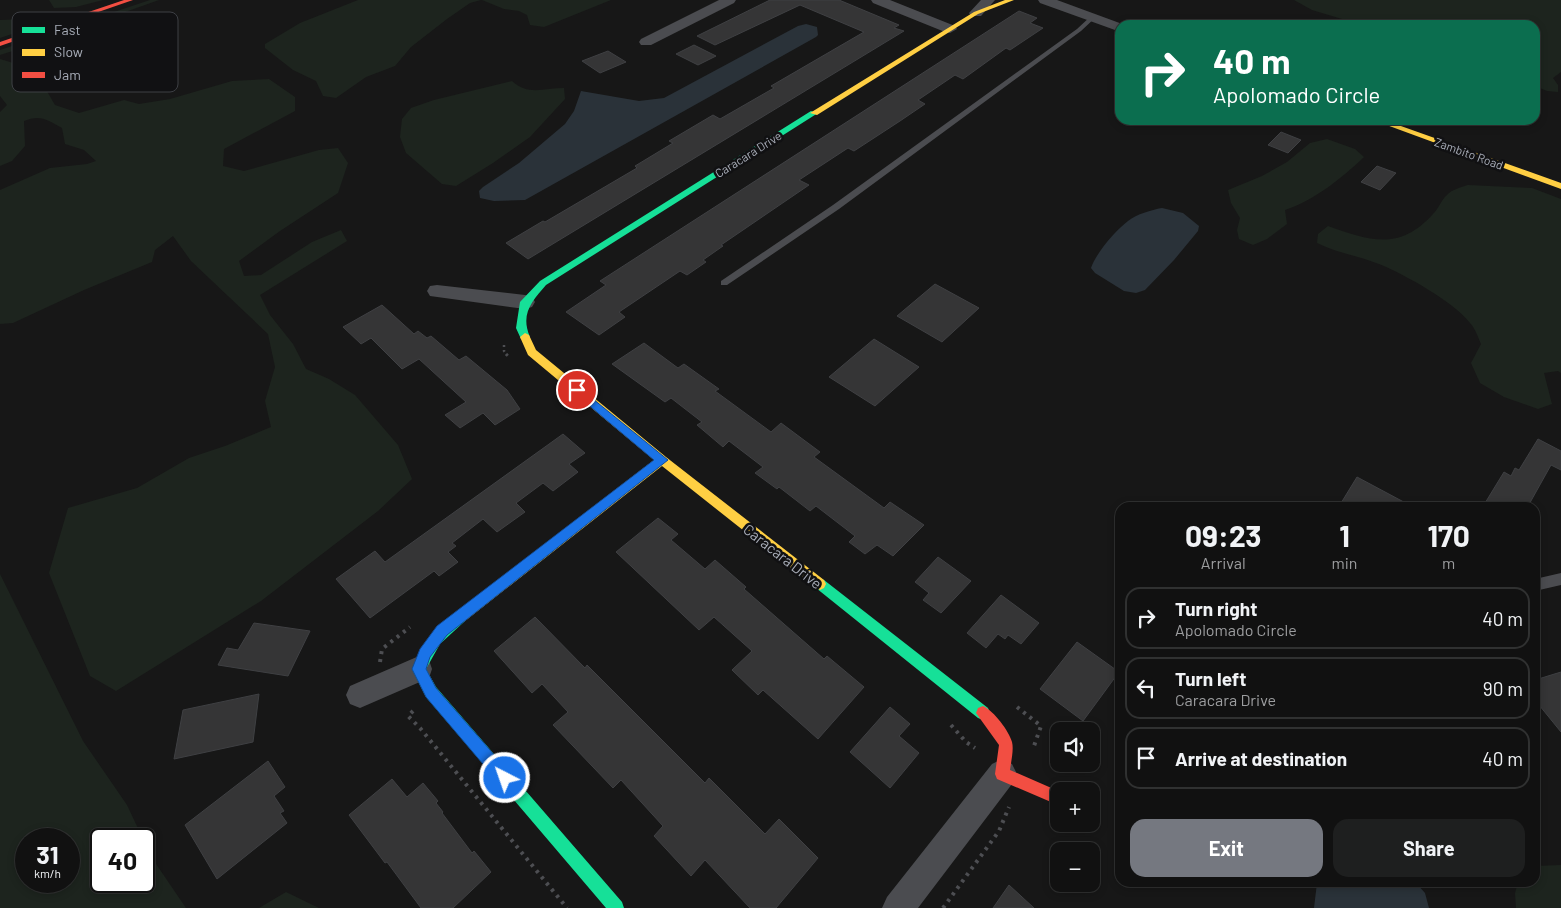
<!DOCTYPE html>
<html lang="en">
<head>
<meta charset="utf-8">
<style>
	:root { --surface:#111; --page:#1e1f1f; --text:#f1f3f6; --muted:#9c9d9f; --line:#303131; --accent:#757880 }
	body { margin:0; font-family:Barlow,sans-serif; background:var(--page); color:var(--text); height:100vh; display:flex; flex-direction:column; font-size:19px; white-space:nowrap }
	* { box-sizing:border-box; margin:0 }
	p { font-size:16px; color:var(--muted) }
	.icon { flex:none; width:28px; height:28px; fill:none; stroke:currentColor; stroke-width:2; stroke-linecap:round; stroke-linejoin:round }
	.map { position:relative; flex:1; overflow:hidden }
	.drawer { position:absolute; left:1115px; top:502px; width:425px; height:385px; display:flex; flex-direction:column; background:var(--surface); border-radius:15px; box-shadow:0 2px 8px #0003,0 0 0 1px var(--line) }
	.drawer>* { flex:none }
	.guide { position:absolute; left:1115px; top:20px; width:425px; height:105px; border-radius:15px; box-shadow:0 2px 8px #0003,0 0 0 1px var(--line); background:#0b6e4f; color:#fff; overflow:hidden }
	.tools { position:absolute; left:1050px; top:722px; display:grid; gap:10px }
	.tools a { display:grid; place-items:center; width:50px; height:50px; border-radius:10px; background:var(--surface); box-shadow:0 2px 8px #0003,0 0 0 1px var(--line); font-size:25px }
	.speed { position:absolute; left:15px; top:828px; display:flex; gap:10px; font-size:25px; font-weight:700; text-align:center }
	.speed>* { display:grid; place-content:center; width:65px; height:65px; border-radius:50%; background:var(--surface); box-shadow:0 2px 8px #0003,0 0 0 1px var(--line); line-height:1 }
	.speed small { font-size:12px; font-weight:400 }
	.speed .limit { border:2px solid #111; border-radius:8px; background:#fff; color:#111 }
	.pin { position:absolute; display:grid; place-items:center; width:42px; height:42px; color:#fff; margin:-21px; border:2px solid #fff; border-radius:50%; box-shadow:0 1px 5px #0007 }
	.me { position:absolute; width:55px; margin:-28px; rotate:319deg; stroke-linejoin:round; filter:drop-shadow(0 0 4px #0008) }
	.turn { display:flex; align-items:center; gap:18px; height:105px; padding:0 15px; font-size:22px }
	.turn .icon { width:65px; height:65px; stroke-width:2.5 }
	.turn b { display:block; font-size:35px; line-height:42px }
	.eta { display:flex; justify-content:space-evenly; align-items:center; height:85px; text-align:center }
	.eta b { font-size:30px; font-weight:700; line-height:35px }
	.button { display:flex; gap:10px; margin-top:auto; padding:10px 15px }
	.button a { flex:1; height:58px; border-radius:15px; background:var(--accent); color:#fff; font-size:20px; font-weight:700; line-height:58px; text-align:center }
	.button a+a { background:var(--page); color:var(--text) }
	ul { padding:0; list-style:none }
	li { display:flex; align-items:center; gap:15px; height:62px; margin:0 10px 8px; padding:0 5px; border:2px solid var(--line); border-radius:15px }
	li div { flex:1 }
	li b { display:block; font-size:19px }
	li em { font-style:normal }
	.map>svg:first-child { display:block }
	.green { fill:#1d241e; fill-rule:evenodd }
	.water { fill:#2a3239 }
	.building { fill:#353536; stroke:#3f4043 }
	.lines { fill:none; stroke-linecap:round; stroke-linejoin:round }
	.path-far2 { stroke:#4d4e52; stroke-width:2.5; stroke-dasharray:2 3; stroke-linecap:butt }
	.path-far1 { stroke:#4d4e52; stroke-width:3; stroke-dasharray:2.5 4; stroke-linecap:butt }
	.path { stroke:#4d4e52; stroke-width:4; stroke-dasharray:3 5; stroke-linecap:butt }
	.lane { fill:#4b4c50; fill-rule:evenodd }
	.street { fill:#4b4c50; fill-rule:evenodd }
	.fast { fill:#16e098; fill-rule:evenodd }
	.slow { fill:#ffcf43; fill-rule:evenodd }
	.jam { fill:#f24e42; fill-rule:evenodd }
	.route { fill:#1a73e8; stroke:#114b97 }
	.labels { text-anchor:middle; dominant-baseline:central; stroke-width:5; stroke-linejoin:round; paint-order:stroke }
	.far-street-label { font-size:12px; fill:#a8adb8; stroke:#111113 }
	.street-label { font-size:15px; fill:#a8adb8; stroke:#111113 }
	.key { fill:#111113; stroke:#3e4045; stroke-width:1 }
	.key-label { font-size:14px; fill:#a8adb8 }
</style>
</head>
<body>
<div class="map">
<svg width="1561" height="908" viewBox="0 0 1561 908">
	<rect width="100%" height="100%" fill="#171717"/>
	<path class="green" d="M49 0H103L76 7 54 8Z
		M150 0H159L41 42 0 55V50Z
		M358 0H481L470 3 447 19 411 47 395 66 366 77 336 98 323 96 316 81 293 70 265 48V44L300 23Z
		M482 0H611L544 27 530 25 527 15 519 11 504 9Z
		M1294 0H1561V72L1553 78 1558 85V92L1547 91 1535 86V25H1362L1312 10Z
		M24 19V30L0 38V20Z
		M0 59C34 69 38 75 55 105L79 113 124 100 139 104 170 99 232 81 269 79 295 97V111L224 149 223 166 244 171 319 150 338 148 348 163 338 193 280 231 239 261 244 276 261 275 312 242 341 230 347 241 260 295 270 315 293 344 306 369 329 379 355 395 398 445 412 479 378 511 261 601 116 691 90 676 49 573 68 508 137 488 189 458 225 446 271 427 265 401 275 367 268 334 191 261 173 236 155 250 152 262 84 290 13 323 0 324V190L50 168 87 164 96 161 84 150 65 144 62 128C48 120 40 114 24 121L25 146 12 161 0 166V112L7 105 0 96Z
		M512 81C528 96 544 88 564 88L565 99 530 137 493 163 456 186 442 184 406 153 400 137 402 119 411 108 434 100Z
		M1327 139 1355 149 1364 157C1342 178 1315 200 1285 210L1287 224 1267 239 1253 245 1239 239 1237 230 1240 218 1231 203 1228 190 1262 176 1287 162 1310 143Z
		M1468 185 1532 188 1561 199V373L1558 371 1544 373 1552 404 1538 409 1504 397 1480 383 1471 363 1481 344C1478 337 1475 328 1470 323 1454 302 1404 274 1379 264 1359 256 1337 253 1317 243L1318 234 1328 226C1370 241 1400 251 1433 214 1439 208 1441 200 1447 195 1451 190 1461 187 1468 185Z
		M0 574 83 741 127 805 143 839H101V881H144V840L152 858 186 908H0ZM26 839H69V881H26Z
		M1561 865V908H1516L1515 893 1518 883 1535 882V866Z
		M286 892 319 908H259Z"/>
	<path class="water" d="M806 24 817 27 818 35 816 37 525 200 494 201 480 198 479 191 483 187 519 163 565 124 574 111 581 91 639 101 664 98 798 26Z
		M1162 208 1183 213 1199 226 1198 231 1174 260 1145 290 1136 293 1124 291 1095 273 1091 268C1096 253 1116 230 1128 221 1137 214 1151 210 1162 208Z
		M1317 883H1416L1425 893 1429 908H1314Z"/>
	<path class="building" d="M770 0H839L899 25 894 28 904 31 528 259 506 243 543 221 545 222 637 168 635 166 640 163 673 143 669 141 713 115 720 119 774 88 771 86 864 32 800 5 715 45 697 36Z
		M1019 11 1037 18 1030 23 1043 28 1010 50 1006 48 963 79 955 75 918 100 925 104 900 121 854 151 848 148 799 180 809 185 721 245 723 246 703 260 706 262 687 275 680 271 619 312 625 317 599 335 566 312 606 285 600 281Z
		M694 45 716 56 698 65 676 54Z
		M608 51 626 62 600 73 582 61Z
		M1281 132 1301 140 1288 153 1268 145Z
		M1377 166 1396 173 1380 190 1361 182Z
		M935 284 979 308 942 342 897 316Z
		M382 305 414 334 418 331 427 338 431 336 459 360 466 356 507 390 520 409 495 425 483 413 460 428 445 415 466 402 419 359 402 369 371 338 361 344 343 327Z
		M874 339 919 367 875 406 829 377Z
		M644 343 678 368 684 364 719 389 715 391 771 432 781 423 820 452 814 457 884 508 890 502 924 525 893 556 877 545 865 554 849 542 855 536 816 506 810 511 779 487 777 489 755 473 763 467 729 441 723 447 697 425 702 422 671 398 665 402 612 364Z
		M563 434 585 453 569 464 578 472 553 491 543 483 516 503 525 512 497 532 483 519 452 543 456 546 448 552 458 562 439 576 434 571 370 618 336 579 375 551 385 562Z
		M1538 439 1561 451V470L1551 465 1527 508H1482L1504 472 1511 476 1515 468 1519 470Z
		M1357 477 1415 508H1338Z
		M658 518 678 534 671 540 705 569 715 560 746 587 744 589 824 659 827 656 864 687 818 739 763 690 758 695 732 670 752 651 714 617 699 630 616 552Z
		M938 557 971 581 941 613 923 600 929 593 915 582Z
		M1001 595 1039 623 1021 644 1008 635 1005 639 998 634 986 648 967 633Z
		M535 617 585 668 587 665 705 783 709 778 765 834 779 819 818 858 776 908H750L705 860 691 876 654 836 663 826 621 780 613 788 553 725 568 712 542 684 532 693 494 651Z
		M254 623 310 631 288 676 218 665 227 648 238 650Z
		M1077 642 1119 672 1083 721 1040 689Z
		M1561 672V732L1535 700V680Z
		M259 694 253 742 174 759 183 710Z
		M890 707 910 724 899 736 919 753 890 788 850 752Z
		M268 761 285 787 274 796 284 811 280 813 287 823 217 879 185 825Z
		M392 779 407 797 423 783 438 801 436 803 443 812 442 813 472 853 474 851 491 872 453 908H421L387 862 385 863 349 815Z
		M1009 885 1034 908H993Z"/>
	<g class="lines">
		<path class="path-far2" d="M504 345V351L507 355"/>
		<path class="path-far1" d="M506 354 509 357"/>
		<path class="path" d="M380 662 382 649 410 627
			M1017 707 1041 726 1034 746
			M413 711 408 716 420 728 567 908
			M951 725 966 742 975 748
			M943 908 999 831 1009 807"/>
		<path class="lane" d="M1091 16 1096 17 1081 31 839 209 727 285H721V281L833 205 1077 29Z
			M1561 573V585L1535 591V579Z"/>
		<path class="street" d="M719 0H736L734 3 651 45H641L639 42 641 39Z
			M871 0H890L955 26 957 29 950 33 945 32 873 3Z
			M981 0H995L981 16H971L969 13Z
			M1038 0H1057L1125 25H1120V31L1115 30 1040 3Z
			M437 285 525 295 532 297 535 302 532 307 525 309 430 296 427 291 430 286Z
			M419 656 429 660 432 669 429 678 360 708 350 704 346 695 350 686Z
			M1002 759 1012 764 1017 774 1012 784 918 908H882L887 897 992 764Z"/>
		<path class="fast" d="M811 111 818 113 546 285C532 301 520 314 530 337L529 339H521L516 328 520 302 540 281Z
			M820 578 824 580 988 708 990 713 988 718 983 720 978 718 816 588 814 584 816 580Z
			M460 611 465 613 466 617 465 621 440 644 426 669 436 687 622 902 624 908H606L426 697 412 669C422 648 437 620 460 611Z"/>
		<path class="slow" d="M1005 0H1014L978 14 817 115 810 113 974 12Z
			M1373 120H1384L1561 183V189Z
			M525 333 529 335 536 350 666 457 824 580 826 584 824 588 820 590 816 588 662 466 465 621 460 623 455 621 454 617 455 613 654 460 528 355 520 337Z"/>
		<path class="jam" d="M124 0H133L0 46V42Z
			M983 706C994 711 1009 731 1012 742 1014 750 1011 762 1010 770L1056 790 1058 795 1056 800 1051 802 997 779 995 774 999 745 976 713 978 708Z"/>
	</g>
	<path class="route" d="M577 386 668 460 447 635 430 657 426 669 436 688 510 773 512 778 510 784 505 786 500 784 426 697 412 669 420 649 437 626 654 460 573 392 572 390Z"/>
	<g class="labels">
		<g class="far-street-label">
			<text transform="translate(1469 153) rotate(20)">Zambito Road</text>
			<text transform="translate(748 154) rotate(-32)">Caracara Drive</text>
		</g>
		<g class="street-label">
			<text transform="translate(783 556) rotate(38)">Caracara Drive</text>
		</g>
	</g>
	<rect x="12" y="12" width="166" height="80" rx="8" class="key"/>
	<rect x="22" y="27" width="23" height="6" fill="#16e098"/>
	<rect x="22" y="49" width="23" height="7" fill="#ffcf43"/>
	<rect x="22" y="72" width="23" height="6" fill="#f24e42"/>
	<g class="key-label">
		<text x="54" y="35">Fast</text>
		<text x="54" y="57">Slow</text>
		<text x="54" y="80">Jam</text>
	</g>
</svg>
<div class="tools">
<a><svg class="icon" aria-label="sound" viewBox="0 0 24 24"><path d="M4 9h4l5-4v14l-5-4H4zM17 9q2 3 0 6"/></svg></a>
<a>+</a>
<a>−</a>
</div>
<div class="speed"><div>31<small>km/h</small></div><div class="limit">40</div></div>
<div class="pin" style="left:577px;top:390px;background:#d93025"><svg class="icon" aria-label="arrive" viewBox="0 0 24 24"><path d="M6 21V4h12l-3 4 3 4H6"/></svg></div>
<svg class="me" style="left:505px;top:778px" viewBox="-20 -20 40 40"><circle r="17" fill="#1a73e8" stroke="#fff" stroke-width="3"/><path d="M0-11L8 9 0 5-8 9z" fill="#fff"/></svg>
<div class="guide">
<div class="turn"><svg class="icon" aria-label="right" viewBox="0 0 24 24"><path d="M7 20v-9h11M14 6l5 5-5 5"/></svg><div><b>40 m</b>Apolomado Circle</div></div>
</div>
<section class="drawer">
<div class="eta">
<div><b>09:23</b><p>Arrival</p></div>
<div><b>1</b><p>min</p></div>
<div><b>170</b><p>m</p></div>
</div>
<ul>
<li><svg class="icon" aria-label="right" viewBox="0 0 24 24"><path d="M7 20v-9h11M14 6l5 5-5 5"/></svg><div><b>Turn right</b><p>Apolomado Circle</p></div><em>40 m</em></li>
<li><svg class="icon" aria-label="left" viewBox="0 0 24 24"><path d="M17 20v-9H6M10 6l-5 5 5 5"/></svg><div><b>Turn left</b><p>Caracara Drive</p></div><em>90 m</em></li>
<li><svg class="icon" aria-label="arrive" viewBox="0 0 24 24"><path d="M6 21V4h12l-3 4 3 4H6"/></svg><div><b>Arrive at destination</b></div><em>40 m</em></li>
</ul>
<div class="button"><a>Exit</a><a>Share</a></div>
</section>
</div>
</body>
</html>
